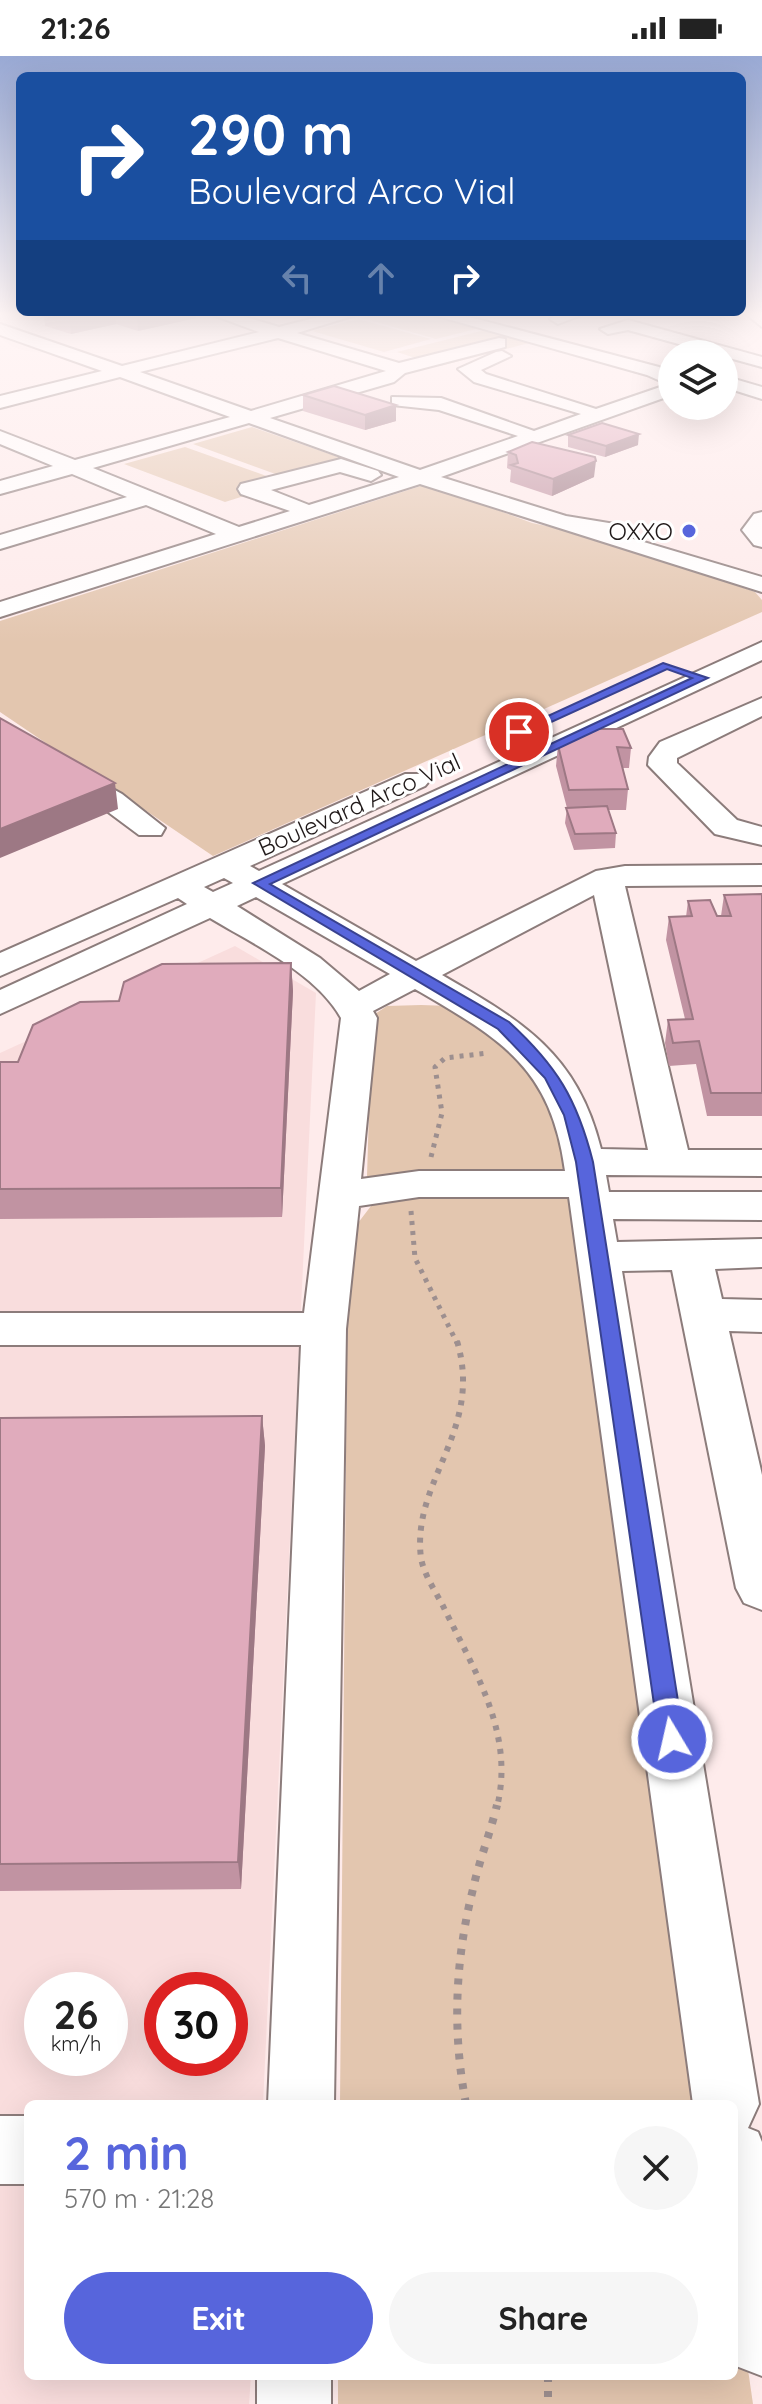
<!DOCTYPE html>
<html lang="en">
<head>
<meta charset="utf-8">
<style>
	:root { --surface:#fff; --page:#f6f6f6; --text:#222; --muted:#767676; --accent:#5765dc }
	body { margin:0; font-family:Quicksand,sans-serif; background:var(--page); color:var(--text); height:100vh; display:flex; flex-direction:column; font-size:30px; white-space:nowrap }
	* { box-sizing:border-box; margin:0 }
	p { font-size:26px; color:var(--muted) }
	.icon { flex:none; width:44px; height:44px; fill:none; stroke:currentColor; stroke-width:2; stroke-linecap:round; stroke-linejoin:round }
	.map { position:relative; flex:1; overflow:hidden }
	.details { position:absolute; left:24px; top:2044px; width:714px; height:280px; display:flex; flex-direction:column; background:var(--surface); border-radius:12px; box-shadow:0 8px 32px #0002 }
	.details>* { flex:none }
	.top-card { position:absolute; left:16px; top:16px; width:730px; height:244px; border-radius:12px; box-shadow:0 8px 32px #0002; background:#1a4fa0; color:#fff; overflow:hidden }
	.fabs { position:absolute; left:658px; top:284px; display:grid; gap:16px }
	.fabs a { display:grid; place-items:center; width:80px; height:80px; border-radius:50%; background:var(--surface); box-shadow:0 8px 32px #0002; font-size:40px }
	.speed { position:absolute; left:24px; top:1916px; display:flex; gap:16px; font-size:40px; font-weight:700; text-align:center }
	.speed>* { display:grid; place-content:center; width:104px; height:104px; border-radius:50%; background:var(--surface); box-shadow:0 8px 32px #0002; line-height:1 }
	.speed small { font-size:20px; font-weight:400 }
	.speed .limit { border:12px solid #d22; background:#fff; color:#111 }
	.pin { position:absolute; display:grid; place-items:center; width:68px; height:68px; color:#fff; margin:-34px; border:4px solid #fff; border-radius:50%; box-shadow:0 2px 8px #0007 }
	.me { position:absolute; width:88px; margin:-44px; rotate:351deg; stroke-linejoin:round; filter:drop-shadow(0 0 6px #0008) }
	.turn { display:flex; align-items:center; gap:28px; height:168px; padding:0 40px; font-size:36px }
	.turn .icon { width:104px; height:104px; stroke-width:2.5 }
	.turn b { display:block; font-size:56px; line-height:68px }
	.lanes { display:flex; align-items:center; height:76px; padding:0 40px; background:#0003; justify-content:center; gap:40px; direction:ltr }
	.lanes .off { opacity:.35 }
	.round { display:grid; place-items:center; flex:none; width:84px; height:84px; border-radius:42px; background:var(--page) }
	.summary { display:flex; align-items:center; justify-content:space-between; height:136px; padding:0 40px }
	h1 { font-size:48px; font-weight:700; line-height:60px; color:var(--accent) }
	.action { display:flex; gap:16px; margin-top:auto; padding:16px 40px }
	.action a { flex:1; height:92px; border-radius:48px; background:var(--accent); color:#fff; font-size:32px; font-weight:700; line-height:92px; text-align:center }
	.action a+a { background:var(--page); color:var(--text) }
	.status { display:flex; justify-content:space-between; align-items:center; height:56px; padding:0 40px; background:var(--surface); direction:ltr }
	.status svg { height:22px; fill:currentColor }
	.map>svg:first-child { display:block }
	.built { fill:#f9dddd; fill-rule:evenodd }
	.green { fill:#e3c6af }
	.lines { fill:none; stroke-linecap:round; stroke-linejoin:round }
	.minor-casing { stroke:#8c7c7b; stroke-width:4 }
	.path-far2 { stroke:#9d8f8f; stroke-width:5; stroke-dasharray:4 6; stroke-linecap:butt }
	.path-far1 { stroke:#9d8f8f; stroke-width:6; stroke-dasharray:5 7; stroke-linecap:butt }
	.path { stroke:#9d8f8f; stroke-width:8; stroke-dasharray:6 9; stroke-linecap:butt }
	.minor { fill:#fff; fill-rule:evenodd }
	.wall { fill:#c193a2 }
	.shaded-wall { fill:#9d7884 }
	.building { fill:#e0abbc; stroke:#9d7884; stroke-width:2 }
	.route { fill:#5765dc; stroke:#39428f; stroke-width:2 }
	.poi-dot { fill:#5765dc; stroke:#fff; stroke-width:3 }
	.labels { text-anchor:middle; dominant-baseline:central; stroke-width:6; stroke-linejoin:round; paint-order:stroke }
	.far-poi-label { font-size:24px; fill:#201919; stroke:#fff; text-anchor:end }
	.far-street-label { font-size:24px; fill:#201919; stroke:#fff }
</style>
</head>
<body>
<div class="status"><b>21:26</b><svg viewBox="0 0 49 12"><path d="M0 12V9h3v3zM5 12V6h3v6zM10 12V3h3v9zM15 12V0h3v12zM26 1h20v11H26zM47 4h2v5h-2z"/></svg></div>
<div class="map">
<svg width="762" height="2348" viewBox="0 0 762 2348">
	<rect width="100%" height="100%" fill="#feebeb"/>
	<path class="built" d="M235 890 316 937 263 2048H28V2320H251L249 2348H0V997ZM42 1934H110V2002H42ZM162 1934H230V2002H162Z"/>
	<path class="green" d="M377 258H431L480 272 436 283 362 262Z
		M358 263 431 283 384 296 312 275Z
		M485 274 529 287 440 310 397 296Z
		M252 371 350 405 292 424 193 388Z
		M185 391 286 427 225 446 124 408Z
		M427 428 532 467 605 482 755 536 762 544V556L213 800 0 656V565Z
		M421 949 450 950 464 957 544 1022 574 1121 367 1120 372 960 387 950Z
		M571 1135 710 2048H340L348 1180 371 1150 401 1140Z
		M734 2217 753 2348H338V2320H734Z"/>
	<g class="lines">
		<defs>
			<path id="minor" d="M210 258H236L279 271 330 258H359L297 277 399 307 499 282 505 283V291L405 317 394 326 270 362 420 414 518 380 439 354 392 349V341L441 342 534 375 581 358 474 326 458 313 496 296 502 295 511 300 481 314 486 318 596 353 672 327V339L441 421 566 460 621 469 624 474 620 479 762 521V536L420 428 0 561V546L216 478 146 449 0 493V479L127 441 72 418 0 438V425L53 410 0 388V375L75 404 230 361 120 321 0 352V340L102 315 0 279V268L122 310 259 276ZM278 282 386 315 251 355 140 316ZM249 367 399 421 309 449 271 434 340 416 371 425 381 419 378 415 341 403 241 428 238 433 241 438 290 455 239 471 93 412Z
				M430 258H458L659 311 671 318 672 325 665 327 647 319Z
				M557 258H584L558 268 550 263Z
				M746 258H762V271Z
				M628 264 762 301V311L628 274 608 278 600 273Z
				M724 320 762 331V343L724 331Z
				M762 456V491L754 489 742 474 754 458Z
				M762 586V604L282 828 416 905 596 815 625 810 762 809V829L625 830 688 1094H762V1120L606 1119 609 1136H762V1164L613 1163 617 1186 762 1183V1211L715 1213 722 1243 762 1244V1276L729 1275 762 1419V1554L744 1547 736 1532 672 1214 622 1215 759 2048 748 2072 758 2076 762 2086V2320L736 2310 734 2304V2048H693L569 1141H419L359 1150 346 1273 334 2048H268L301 1289H0V1257H304L341 962C316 917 253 888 210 862L0 958V934L187 848 178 842 0 920V897L405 718H425L430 724 425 730 250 810 259 815ZM224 822 233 827 213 836 204 831ZM594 839 648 1094 601 1093C577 997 522 965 442 919ZM256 841 390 918 359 935 320 902 237 850ZM415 933C499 982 551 1010 565 1115H419L361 1123 377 962 373 955Z
				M762 642V660L677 702V707L737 764 762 771V789L715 778 648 709 649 701 660 686Z
				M0 671 122 738 165 772 161 779H139L100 750 0 691Z
				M0 2060H28V2128H0Z
				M257 2320H331V2348H257Z"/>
		</defs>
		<use href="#minor" class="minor-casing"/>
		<path class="path-far2" d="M431 1101 442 1057 435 1011 445 1002 488 997
			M411 1155 415 1202 457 1287"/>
		<path class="path-far1" d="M457 1285C484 1375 411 1424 421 1502 424 1519 436 1536 444 1552 475 1616 515 1678 497 1751"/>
		<path class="path" d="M466 2048C452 1976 455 1904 473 1833 479 1805 490 1778 497 1749
			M548 2320V2348"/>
		<use href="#minor" class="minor"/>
	</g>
	<path class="wall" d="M44 258H195L196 262 138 275 116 268 71 278 45 270Z
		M303 339 396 365 365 374 303 355Z
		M568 379 638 389 605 401 568 391Z
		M508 396 594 421 552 440 510 426 511 414 507 412Z
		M558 689 631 692 629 712H623L628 733 626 754H608L616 777 615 792 574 794 565 767 567 752 556 710Z
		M762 838V1060H707L696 1008 669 1010 665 987 668 964 685 963 666 884 669 861H686L688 845 717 860H721L724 839Z
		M291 907 293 935 282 1161 0 1163V1006H18L119 945Z
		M262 1360 265 1390 241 1833 0 1835V1362Z"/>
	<path class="shaded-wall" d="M79 258H115L116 268 71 278 69 260Z
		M137 258H195L196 262 138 275Z
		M396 349V365L365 374V359Z
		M639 378 638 389 605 401 606 390Z
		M596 405 594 421 552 440 553 423Z
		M115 727 118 753 0 802V773Z
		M291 907 293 935 282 1161 281 1132Z
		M262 1360 265 1390 241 1833 238 1806Z"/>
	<path class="building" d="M334 330 396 349 365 359 303 339Z
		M602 367 639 378 606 390 568 379Z
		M532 386 595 401 596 405 553 423 511 409 518 407 516 399 508 396Z
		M0 662 115 727 0 773Z
		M596 673H623L631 692 617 691 628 733 569 734 558 689Z
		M607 750 616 777 575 778 566 752Z
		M762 838V1037H711L699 985 673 987 668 964 693 963 669 861 692 860 688 845 710 844 717 860H731L724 839Z
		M291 907 281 1132 0 1133V1006H18L33 969 80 946 119 945 124 926 162 908Z
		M262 1360 238 1806 0 1808V1362Z"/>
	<linearGradient id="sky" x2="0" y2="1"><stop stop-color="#99a9d4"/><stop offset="0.44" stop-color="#fff6f6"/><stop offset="1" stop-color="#fff6f6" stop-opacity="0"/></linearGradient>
	<rect width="762" height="587" fill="url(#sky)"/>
	<path class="route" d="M663 607 708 622 270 828 509 966C557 1010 577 1043 593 1106L684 1683 680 1691 672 1694 663 1691 659 1683 576 1106 564 1059 545 1022 498 973 253 827 692 622 667 613 523 679 513 676Z"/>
	<circle class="poi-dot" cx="689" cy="475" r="8"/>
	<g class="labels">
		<g class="far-poi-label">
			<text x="673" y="475">OXXO</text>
		</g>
		<g class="far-street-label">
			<text transform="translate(359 748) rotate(-24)">Boulevard Arco Vial</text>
		</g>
	</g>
</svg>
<div class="fabs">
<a><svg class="icon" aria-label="layers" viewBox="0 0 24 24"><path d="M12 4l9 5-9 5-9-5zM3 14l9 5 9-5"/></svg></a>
</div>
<div class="speed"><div>26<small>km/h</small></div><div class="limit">30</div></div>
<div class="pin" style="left:519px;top:676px;background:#d93025"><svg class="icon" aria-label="arrive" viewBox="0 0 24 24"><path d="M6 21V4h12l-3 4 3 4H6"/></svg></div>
<svg class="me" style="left:672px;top:1683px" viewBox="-20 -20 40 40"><circle r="17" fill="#5765dc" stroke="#fff" stroke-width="3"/><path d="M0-11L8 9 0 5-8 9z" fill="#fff"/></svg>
<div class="top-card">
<div class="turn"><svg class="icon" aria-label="right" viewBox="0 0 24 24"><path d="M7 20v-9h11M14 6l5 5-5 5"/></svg><div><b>290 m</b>Boulevard Arco Vial</div></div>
<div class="lanes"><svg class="icon off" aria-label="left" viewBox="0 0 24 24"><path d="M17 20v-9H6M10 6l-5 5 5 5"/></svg><svg class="icon off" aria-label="ahead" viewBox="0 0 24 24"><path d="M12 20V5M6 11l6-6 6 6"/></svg><svg class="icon" aria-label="right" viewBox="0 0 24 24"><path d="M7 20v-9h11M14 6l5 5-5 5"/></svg></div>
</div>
<section class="details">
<div class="summary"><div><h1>2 min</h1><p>570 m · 21:28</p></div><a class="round"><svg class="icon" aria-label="close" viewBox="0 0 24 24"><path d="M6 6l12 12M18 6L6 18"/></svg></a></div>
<div class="action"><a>Exit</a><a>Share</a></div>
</section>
</div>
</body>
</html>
